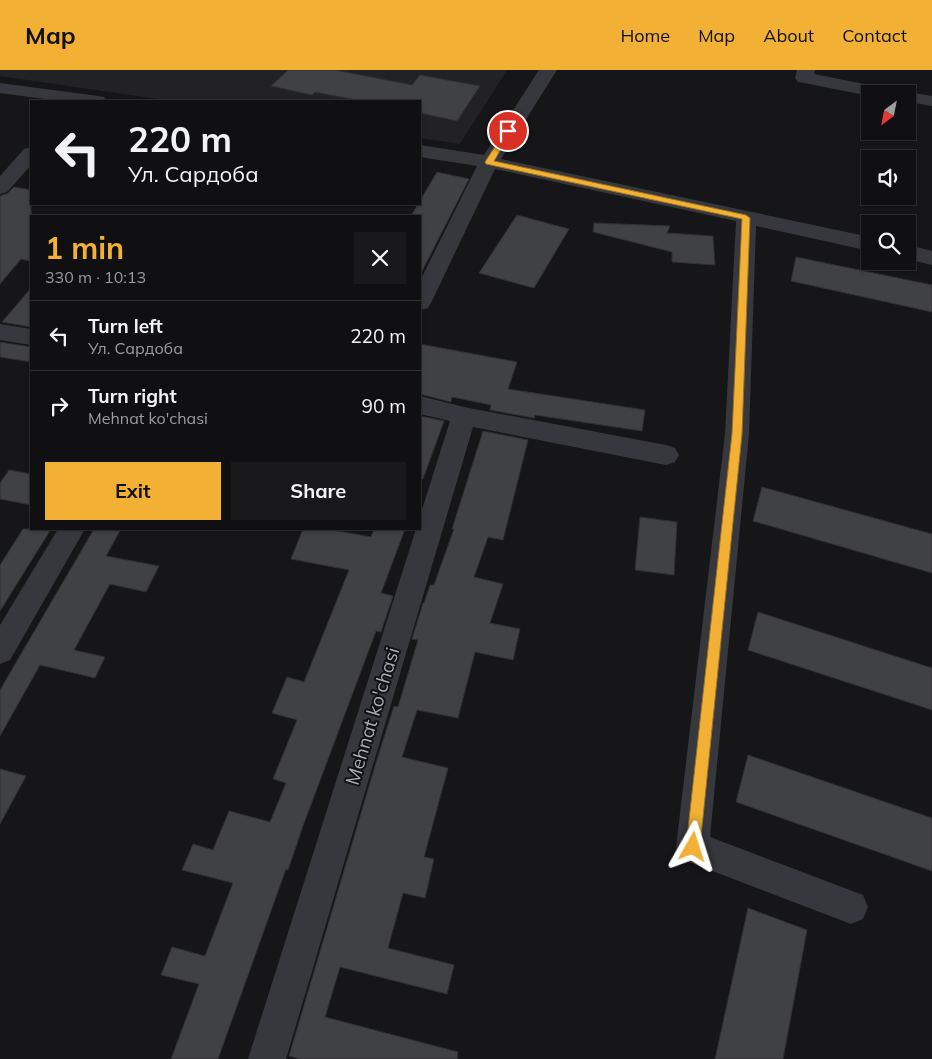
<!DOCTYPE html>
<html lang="en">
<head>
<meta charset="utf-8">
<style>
	:root { --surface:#101012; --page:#19191b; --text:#f1f3f6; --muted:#9c9d9f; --line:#303032; --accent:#f2b134 }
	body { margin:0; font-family:Mulish,sans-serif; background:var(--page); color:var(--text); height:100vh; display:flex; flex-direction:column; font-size:19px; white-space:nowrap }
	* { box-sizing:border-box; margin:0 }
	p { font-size:16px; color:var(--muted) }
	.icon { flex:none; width:28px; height:28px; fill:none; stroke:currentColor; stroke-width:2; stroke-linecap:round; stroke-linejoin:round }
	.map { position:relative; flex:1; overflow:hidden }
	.drawer { position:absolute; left:30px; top:145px; width:391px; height:315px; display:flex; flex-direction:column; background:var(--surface); border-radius:0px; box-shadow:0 1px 4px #0004,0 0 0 1px var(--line) }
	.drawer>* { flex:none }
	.guide { position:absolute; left:30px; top:30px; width:391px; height:105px; border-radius:0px; box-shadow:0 1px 4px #0004,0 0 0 1px var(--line); background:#101012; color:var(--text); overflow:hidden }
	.needle { width:32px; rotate:212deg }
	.fabs { position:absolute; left:861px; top:15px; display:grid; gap:10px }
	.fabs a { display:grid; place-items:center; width:55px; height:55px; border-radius:0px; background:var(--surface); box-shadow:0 1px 4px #0004,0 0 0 1px var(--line); font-size:25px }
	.pin { position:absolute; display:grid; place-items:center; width:42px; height:42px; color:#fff; margin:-21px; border:2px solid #fff; border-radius:50%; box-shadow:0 1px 5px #0007 }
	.me { position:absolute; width:55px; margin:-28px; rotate:6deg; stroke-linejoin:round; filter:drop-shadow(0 0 4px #0008) }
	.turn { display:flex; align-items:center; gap:18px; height:105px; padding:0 15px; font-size:22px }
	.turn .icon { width:65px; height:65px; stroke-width:2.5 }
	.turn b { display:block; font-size:35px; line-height:42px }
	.round { display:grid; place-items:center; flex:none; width:52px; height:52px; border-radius:0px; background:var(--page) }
	.head { display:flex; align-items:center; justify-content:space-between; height:85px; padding:0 15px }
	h1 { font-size:30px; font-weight:700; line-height:38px; color:var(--accent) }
	.action { display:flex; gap:10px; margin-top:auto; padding:10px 15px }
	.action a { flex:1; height:58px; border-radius:0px; background:var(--accent); color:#111; font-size:20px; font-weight:700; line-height:58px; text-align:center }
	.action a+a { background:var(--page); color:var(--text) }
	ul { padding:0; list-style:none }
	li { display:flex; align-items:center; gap:15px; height:70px; padding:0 15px; border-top:1px solid var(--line) }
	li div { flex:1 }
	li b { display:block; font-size:19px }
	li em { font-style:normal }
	header { display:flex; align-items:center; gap:30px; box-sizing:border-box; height:70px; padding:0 25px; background:var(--accent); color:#111 }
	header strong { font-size:24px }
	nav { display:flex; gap:28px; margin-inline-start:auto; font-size:18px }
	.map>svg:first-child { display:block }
	.built { fill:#222225 }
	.building { fill:#404145; stroke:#303034 }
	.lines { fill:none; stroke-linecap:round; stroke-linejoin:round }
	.street { fill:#37383d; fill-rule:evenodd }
	.route { fill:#f2b134; stroke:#9d7322 }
	.labels { text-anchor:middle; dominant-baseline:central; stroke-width:4; stroke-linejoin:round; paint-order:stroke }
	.street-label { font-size:19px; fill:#a8adb8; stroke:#111113 }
</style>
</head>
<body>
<header>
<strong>Map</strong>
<nav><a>Home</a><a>Map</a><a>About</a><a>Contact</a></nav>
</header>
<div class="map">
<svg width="932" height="989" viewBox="0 0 932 989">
	<rect width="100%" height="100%" fill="#161618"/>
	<path class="built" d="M0 0H507L460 74 420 68V31H171L0 6Z"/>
	<path class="building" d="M288 0H335L412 15 420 5 480 16 457 51 420 43V31H361L315 22 312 25 271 16Z
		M437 102 469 109 420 205V146H411Z
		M14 117 31 120V191L21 189 0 214V126L8 123Z
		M517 145 569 159 534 218 479 203Z
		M594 153 670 156 667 163 713 166 715 195 672 192V182L593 162Z
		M796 187 932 215V242L791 211Z
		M31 218V257L2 252Z
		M0 272 31 277V292L0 287Z
		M420 274 517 292 508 319 645 340 642 361 535 345 534 348 490 340 491 335 452 327 451 332 420 324Z
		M420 346 444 351 423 409H420Z
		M483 361 528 370 503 470 488 467 474 507 503 514 490 553 520 559 513 590 475 582 458 648 417 640 402 687 448 698 424 787 434 789 425 828 403 823 388 878 454 895 447 924 340 897 325 947 458 982 457 989H300L289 986 378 686 394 636 398 637 418 570 412 569 423 533H424L430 515H434L454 459H452Z
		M9 400 31 404V435L0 429V413Z
		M762 417 932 464V503L753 451Z
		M640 447 677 452 674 505 635 500Z
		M23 459H51L0 541V495Z
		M94 459H121L106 486 159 496 146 522 110 514 74 580 105 587 95 608 40 595 0 666V620Z
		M303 459H327L371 467 374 459H405L381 523 393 526 381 562 376 561 303 756 288 800 286 799 218 989H171L199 914 161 905 172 877 205 886 233 813 182 800 193 774 213 780 229 741 270 752 286 713 273 709 297 650 272 643 287 607 304 612 349 500 291 489Z
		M758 542 932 598V640L748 580Z
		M748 685 932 748V801L736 732Z
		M0 699 26 706 0 754Z
		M748 838 807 860 783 989H715Z"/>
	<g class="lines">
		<path class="street" d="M539 0H557L501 89 870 167V181L756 156 749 364 710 767 863 825 868 837 863 849 851 854 681 789 676 777 725 364 736 151 495 99 431 233 428 238 420 240V211L477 96 420 87V75L484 85Z
			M797 0H815L814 4 889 19 895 20 898 24H870V26L804 13 798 12 795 8Z
			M0 13 98 26 104 27 107 31H59L0 23Z
			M908 22 932 26V36L908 32V24H901Z
			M31 77V95L7 122 0 124V106L24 79Z
			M908 175 932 181V195L908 189Z
			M0 254 31 259V275L0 270Z
			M420 326 464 337 666 375 675 378 679 385 675 392 666 395 473 357 286 989H248L416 459H420V446L450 351 420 344Z
			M58 459H85L10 590 0 594V555Z"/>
	</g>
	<path class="route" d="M508 59 512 61 494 91 746 145 750 148 742 364 700 777 698 781 693 783 688 781 686 777 732 364 742 149 486 94 485 92 505 61Z"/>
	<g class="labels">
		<g class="street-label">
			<text transform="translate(372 646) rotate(-73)">Mehnat ko'chasi</text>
		</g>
	</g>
</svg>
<div class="fabs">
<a><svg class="needle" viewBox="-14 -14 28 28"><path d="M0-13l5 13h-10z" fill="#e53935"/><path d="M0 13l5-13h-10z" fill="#9c9d9f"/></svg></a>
<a><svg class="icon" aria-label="sound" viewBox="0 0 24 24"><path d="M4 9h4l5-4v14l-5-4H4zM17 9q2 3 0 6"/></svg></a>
<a><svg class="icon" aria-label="search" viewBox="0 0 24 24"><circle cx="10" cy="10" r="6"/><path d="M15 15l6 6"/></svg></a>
</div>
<div class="pin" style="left:508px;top:61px;background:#d93025"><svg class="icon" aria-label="arrive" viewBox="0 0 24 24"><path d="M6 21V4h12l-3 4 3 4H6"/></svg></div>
<svg class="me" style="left:693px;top:777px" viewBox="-20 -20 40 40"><path d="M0-17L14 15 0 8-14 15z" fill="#f2b134" stroke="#fff" stroke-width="4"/></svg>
<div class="guide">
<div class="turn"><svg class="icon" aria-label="left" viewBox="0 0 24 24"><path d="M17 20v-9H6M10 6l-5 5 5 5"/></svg><div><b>220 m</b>Ул. Сардоба</div></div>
</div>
<section class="drawer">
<div class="head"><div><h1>1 min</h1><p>330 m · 10:13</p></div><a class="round"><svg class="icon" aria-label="close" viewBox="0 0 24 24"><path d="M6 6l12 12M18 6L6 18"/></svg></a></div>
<ul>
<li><svg class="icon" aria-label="left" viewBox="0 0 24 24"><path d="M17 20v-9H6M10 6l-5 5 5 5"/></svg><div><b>Turn left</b><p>Ул. Сардоба</p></div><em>220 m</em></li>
<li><svg class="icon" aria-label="right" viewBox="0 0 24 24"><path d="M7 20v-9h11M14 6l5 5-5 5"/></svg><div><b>Turn right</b><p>Mehnat ko'chasi</p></div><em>90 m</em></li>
</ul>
<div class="action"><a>Exit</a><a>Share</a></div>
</section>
</div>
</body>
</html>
